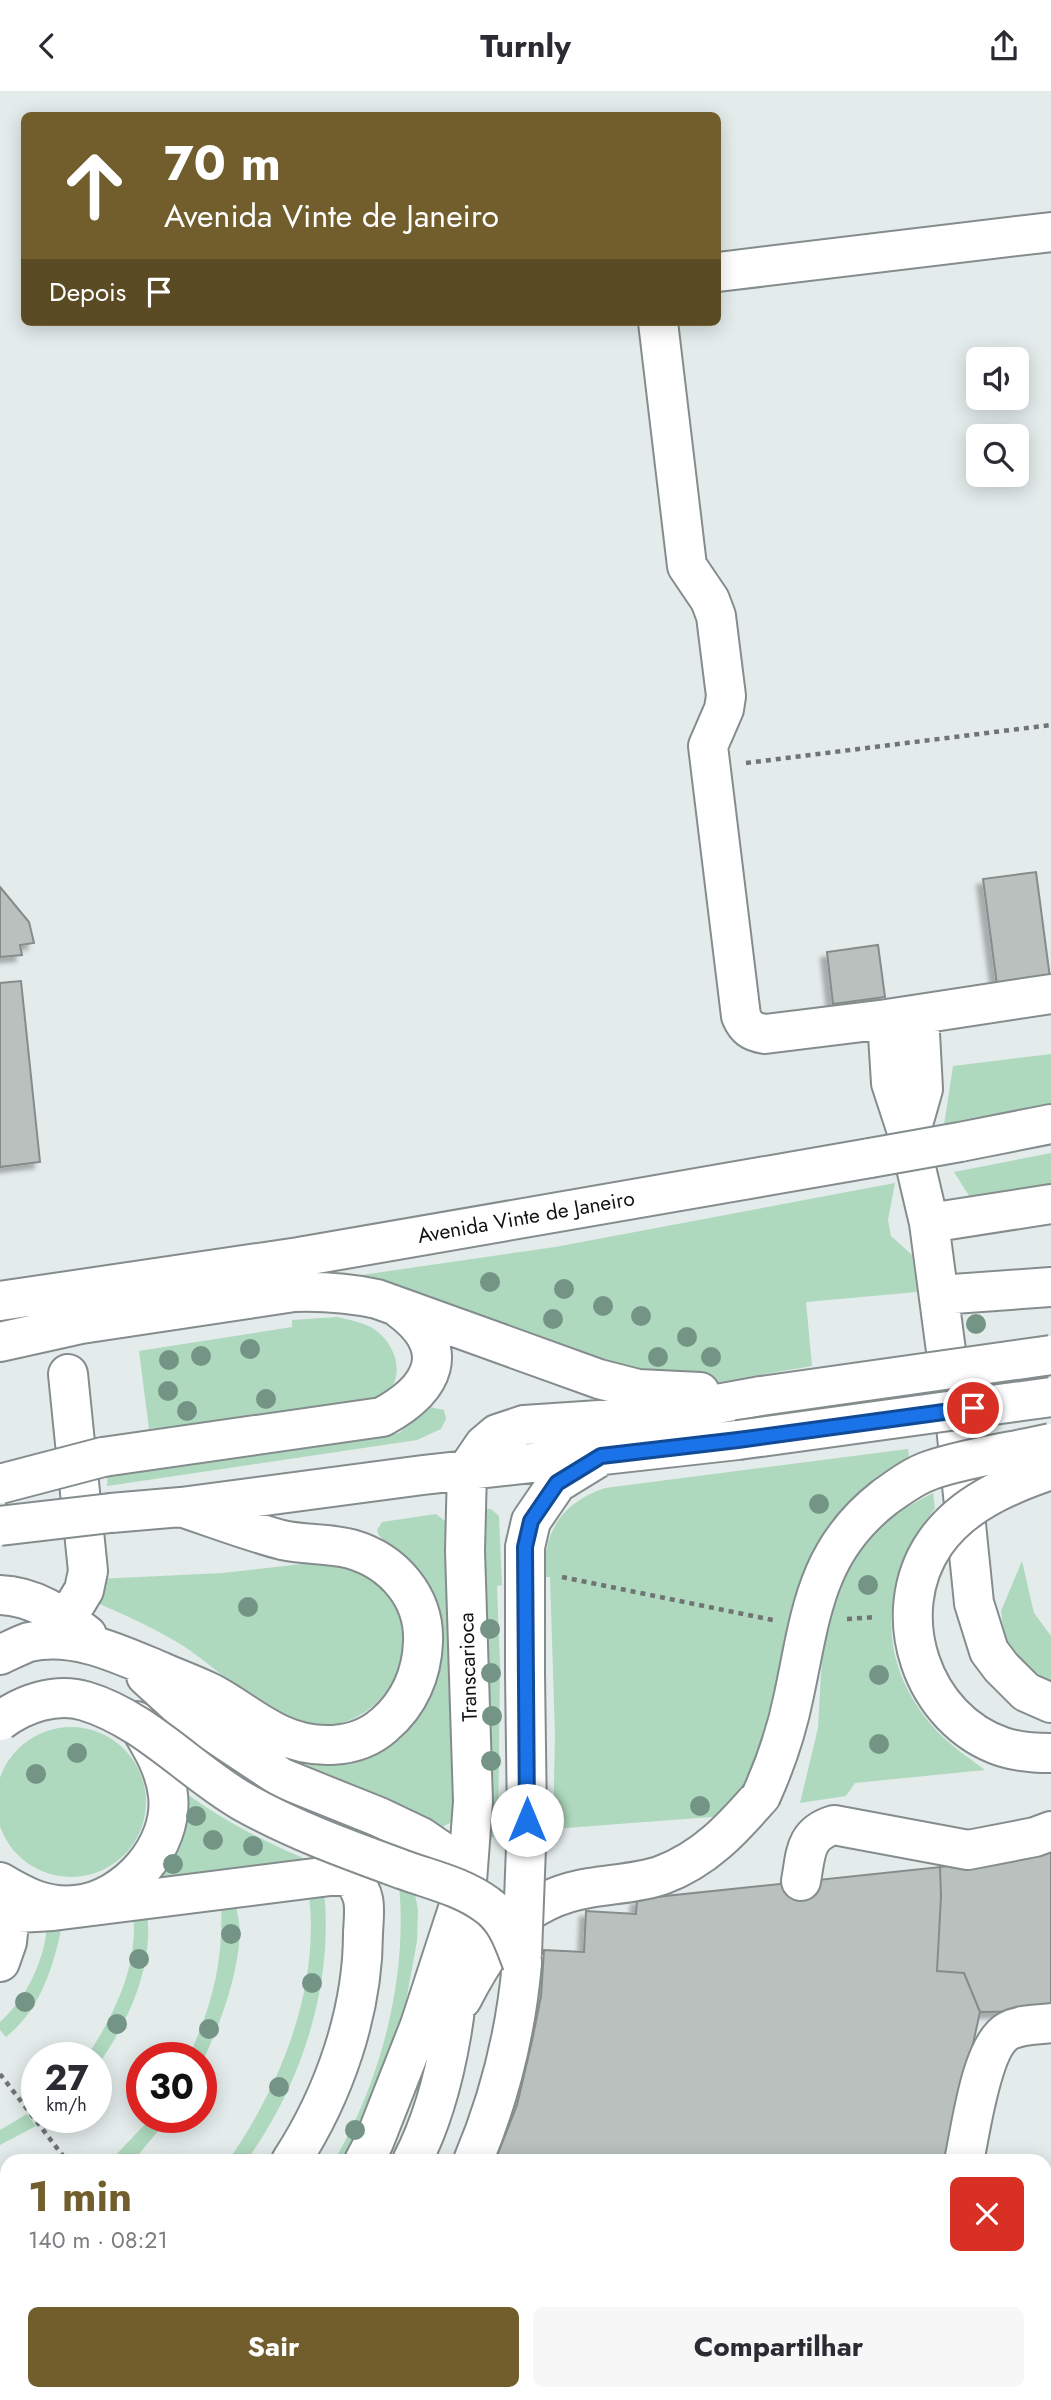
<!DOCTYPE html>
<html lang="pt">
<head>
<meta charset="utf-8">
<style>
	:root { --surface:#fff; --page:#f7f7f7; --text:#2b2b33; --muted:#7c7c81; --accent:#725e2d }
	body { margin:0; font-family:Jost,sans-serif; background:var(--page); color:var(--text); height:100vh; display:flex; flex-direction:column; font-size:26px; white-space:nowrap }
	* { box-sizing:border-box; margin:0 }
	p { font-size:23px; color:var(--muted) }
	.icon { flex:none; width:38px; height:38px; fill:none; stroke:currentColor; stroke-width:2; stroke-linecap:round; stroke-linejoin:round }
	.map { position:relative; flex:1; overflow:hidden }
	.side { position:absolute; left:0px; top:2063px; width:1052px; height:247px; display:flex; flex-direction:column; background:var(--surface); border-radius:21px 21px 0 0; box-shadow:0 4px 18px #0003 }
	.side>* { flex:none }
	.hud { position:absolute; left:21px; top:21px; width:700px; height:214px; border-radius:10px; box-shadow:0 4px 18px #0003; background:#725e2d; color:#fff; overflow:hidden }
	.controls { position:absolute; left:966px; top:256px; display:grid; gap:14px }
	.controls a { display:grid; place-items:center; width:63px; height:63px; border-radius:10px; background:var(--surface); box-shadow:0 4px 18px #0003; font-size:35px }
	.speed { position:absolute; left:21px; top:1951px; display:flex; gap:14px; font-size:35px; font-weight:700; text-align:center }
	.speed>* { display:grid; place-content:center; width:91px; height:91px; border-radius:50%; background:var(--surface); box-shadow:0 4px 18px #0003; line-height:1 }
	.speed small { font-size:18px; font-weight:400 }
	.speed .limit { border:10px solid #d22; background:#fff; color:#111 }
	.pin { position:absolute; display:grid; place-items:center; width:60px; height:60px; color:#fff; margin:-30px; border:4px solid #fff; border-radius:50%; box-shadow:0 2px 7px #0007 }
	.me { position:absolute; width:77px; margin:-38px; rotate:0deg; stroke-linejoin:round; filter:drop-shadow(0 0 5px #0008) }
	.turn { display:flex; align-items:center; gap:24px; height:147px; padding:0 28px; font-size:32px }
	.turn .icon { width:91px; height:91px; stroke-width:2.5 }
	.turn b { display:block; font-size:49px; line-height:60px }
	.then { display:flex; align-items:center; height:66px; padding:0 28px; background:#0003; gap:14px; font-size:26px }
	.round { display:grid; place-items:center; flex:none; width:74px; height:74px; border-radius:10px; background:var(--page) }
	.overview { display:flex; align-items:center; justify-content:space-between; height:119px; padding:0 28px }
	h1 { font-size:42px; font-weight:700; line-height:52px; color:var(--accent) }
	.cta { display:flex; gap:14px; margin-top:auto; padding:14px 28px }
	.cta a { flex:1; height:80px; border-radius:10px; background:var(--accent); color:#fff; font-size:28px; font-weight:700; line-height:80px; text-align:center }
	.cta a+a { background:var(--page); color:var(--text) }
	header { display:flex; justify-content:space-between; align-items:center; height:91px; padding:0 28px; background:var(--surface); font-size:32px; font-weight:700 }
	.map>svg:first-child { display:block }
	.green { fill:#aed9be }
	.building { fill:#b9c0be; stroke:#858c8a; stroke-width:2; filter:url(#shadow) }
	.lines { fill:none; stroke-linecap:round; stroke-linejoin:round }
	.minor-casing { stroke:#858c8d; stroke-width:42 }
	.path { stroke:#707474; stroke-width:4.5; stroke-dasharray:5 5; stroke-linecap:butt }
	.minor { stroke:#fff; stroke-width:38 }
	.minor-bridge-casing { stroke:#858c8d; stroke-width:42; stroke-linecap:butt }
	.minor-bridge { stroke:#fff; stroke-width:38 }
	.tree { fill:#749586 }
	.route-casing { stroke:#114b97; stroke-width:18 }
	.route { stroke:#1a73e8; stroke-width:12 }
	.labels { text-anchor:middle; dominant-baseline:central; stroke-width:5; stroke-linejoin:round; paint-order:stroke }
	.street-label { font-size:21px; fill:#111313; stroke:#fff }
</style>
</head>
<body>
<header><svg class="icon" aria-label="back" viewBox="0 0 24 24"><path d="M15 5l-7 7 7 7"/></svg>Turnly<svg class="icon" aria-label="share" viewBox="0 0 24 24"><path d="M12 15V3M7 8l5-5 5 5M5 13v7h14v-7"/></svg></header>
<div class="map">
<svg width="1051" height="2309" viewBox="0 0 1051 2309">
	<defs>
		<filter id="shadow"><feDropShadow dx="-6" dy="6" stdDeviation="2" flood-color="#0004"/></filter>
	</defs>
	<rect width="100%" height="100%" fill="#e3ebeb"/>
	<path class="green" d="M1051 963V1015L944 1034 953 975Z
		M1051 1062V1098L975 1114 954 1081Z
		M895 1092 888 1129 891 1145 912 1164 917 1201 806 1211 812 1275 718 1291V1296H674L334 1188 555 1156Z
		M337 1226C349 1229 363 1231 374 1238 396 1253 407 1286 384 1305 380 1308 373 1310 369 1312L149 1338 139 1260 292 1236V1229Z
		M430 1316 444 1319 446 1328 441 1338 417 1349 107 1395 108 1383 399 1342Z
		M908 1358 910 1372 805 1481 793 1516 766 1645 749 1689 724 1725 553 1738 555 1644 550 1486H544C544 1440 561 1412 605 1397Z
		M933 1402 935 1417C882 1489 872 1567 935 1638 949 1654 968 1666 985 1679L855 1692 846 1705 800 1712 818 1637 823 1547 836 1498 863 1450 891 1424Z
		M486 1418H491L499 1425 502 1494 497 1495 500 1574 498 1746H484L481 1421Z
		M436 1423 445 1430 451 1513 456 1690 452 1727 450 1732 442 1736 268 1660 403 1640 414 1476C405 1467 378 1449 377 1439L382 1431Z
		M1022 1470 1034 1522 1051 1545V1598L1006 1560 1001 1520Z
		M311 1472C323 1473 337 1471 348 1474 360 1477 372 1486 379 1494 389 1504 399 1517 402 1530 416 1586 364 1645 307 1633 264 1624 222 1581 185 1556 158 1539 129 1526 100 1513L98 1488 222 1482Z
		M-4 1711a75 75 0 1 1 150 0a75 75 0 1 1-150 0Z
		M183 1700C228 1733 269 1753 320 1774L158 1791 170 1771Z
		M399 1794 414 1797 418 1819 417 1850 398 1954 350 2070H334C381 1990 408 1887 399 1794Z
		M324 1801C334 1894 301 1995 246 2070H228C281 1994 320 1898 309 1803Z
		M235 1811C237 1821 240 1833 240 1843 237 1889 220 1933 201 1974V1967H188C212 1915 224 1870 221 1813Z
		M147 1821C154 1878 128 1931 96 1977V1967H86C114 1924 139 1875 133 1822Z
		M47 1834 62 1835C53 1876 41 1918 6 1946L0 1939V1931C26 1908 45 1869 47 1834Z
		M27 2023 36 2035 0 2054V2039Z
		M151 2027H169L133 2070H110Z"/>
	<path class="building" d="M1036 781 1050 887 997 894 983 788Z
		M0 796 29 831 34 852 20 854 22 864 0 866Z
		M878 854 885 906 833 913 827 861Z
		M21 890 40 1071 0 1076V892Z
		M1051 1760V1920L980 1921 964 1882 937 1880 941 1805 940 1776Z
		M940 1776 941 1805 937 1880 964 1882 980 1921 947 2070H495L517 2014 532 1950 541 1905 544 1859 584 1861 586 1820 636 1823 637 1808Z
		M332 2303H869L866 2309H325Z"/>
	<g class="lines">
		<defs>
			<path id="minor" d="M718 181 1051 141
				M658 231 687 475 710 509 716 525 726 605 724 618 708 655 741 925C746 937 752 941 765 943L887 928 1051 903
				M887 928 891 992 909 1047 929 1132 956 1335 974 1512 989 1560 1001 1576 1026 1601 1051 1612
				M909 1047 923 998 919 924
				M960 1051 1051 1033
				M929 1132 1051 1113
				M939 1204 1051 1196
				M0 1210 299 1166 870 1067
				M0 1251 81 1233 294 1201C323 1200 349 1202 377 1208L599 1288 638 1298 700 1301
				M103 1366 382 1326C434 1298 454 1258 400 1218
				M111 1422 181 1416 423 1384 738 1349
				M0 1504C33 1505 62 1524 87 1544
				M67 1527 84 1499 88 1480 68 1283
				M0 1564C9 1560 20 1554 29 1551 76 1541 121 1564 162 1581 178 1588 195 1594 211 1602 234 1614 255 1632 279 1643 313 1659 356 1659 384 1634 409 1613 422 1583 423 1551 425 1506 393 1470 351 1458 329 1452 304 1454 282 1449 248 1440 214 1427 181 1416
				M525 1583V1456L531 1430 557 1392 596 1368
				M146 1585 193 1628 282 1687 379 1726 421 1746 440 1759 467 1790C460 1881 455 1987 412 2070
				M801 1790C806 1763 804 1743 834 1734L968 1759 1035 1746 1051 1740
				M0 1791C25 1806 46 1817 76 1814 126 1809 174 1755 168 1704 165 1676 150 1653 136 1630
				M0 1823 53 1820 338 1784 351 1787C368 1804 364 1820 363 1842 363 1921 334 2004 291 2070
				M0 1871 7 1851 10 1822
				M462 1908C491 1851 521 1808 589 1797 612 1793 640 1792 662 1784 705 1768 732 1738 761 1705
				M364 2070 374 2051 420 1934 467 1790 473 1711 465 1460 467 1379 484 1354 497 1343 524 1334 645 1326 761 1305
				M473 2070C500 2006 516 1941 522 1872
				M964 2070C971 2039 981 1955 1008 1940 1021 1933 1037 1934 1051 1932
				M0 2278 7 2276
				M93 2309 115 2303
				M198 2309 207 2303
				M292 2309 299 2303
				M884 2309 887 2303"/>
		</defs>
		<use href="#minor" class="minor-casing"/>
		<path class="path" d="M746 672 1051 634
			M562 1486 773 1529
			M847 1528 877 1526
			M0 1983 67 2070
			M1045 2136 1051 2137
			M1045 2279 1051 2268
			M1004 2309 1012 2303"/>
		<use href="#minor" class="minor"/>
		<defs>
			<path id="minor-bridge" d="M870 1067 960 1051
				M761 1305 1051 1264
				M738 1349 1051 1306
				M1051 1379C1007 1394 962 1413 935 1452 886 1523 922 1629 1003 1656 1019 1661 1035 1662 1051 1662
				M0 1393 103 1366
				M0 1435 111 1422
				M0 1630C23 1613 56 1601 85 1610 145 1628 189 1679 242 1710 293 1739 349 1759 404 1779 432 1789 463 1796 487 1814 507 1828 514 1851 522 1872
				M761 1705C776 1672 787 1639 794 1604 811 1524 815 1460 885 1406 899 1396 915 1384 931 1379 969 1366 1012 1361 1051 1352
				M522 1863 527 1729 525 1583"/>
		</defs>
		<use href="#minor-bridge" class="minor-bridge-casing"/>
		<use href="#minor-bridge" class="minor-bridge"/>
	</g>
	<g class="tree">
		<circle cx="490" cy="1191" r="10"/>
		<circle cx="564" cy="1198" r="10"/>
		<circle cx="603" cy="1215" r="10"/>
		<circle cx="641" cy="1225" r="10"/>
		<circle cx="553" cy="1228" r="10"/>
		<circle cx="976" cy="1233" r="10"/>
		<circle cx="687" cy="1246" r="10"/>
		<circle cx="250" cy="1258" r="10"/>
		<circle cx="201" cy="1265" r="10"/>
		<circle cx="658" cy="1266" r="10"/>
		<circle cx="711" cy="1266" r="10"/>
		<circle cx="169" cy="1269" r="10"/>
		<circle cx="168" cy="1300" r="10"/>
		<circle cx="266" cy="1308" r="10"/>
		<circle cx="187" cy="1320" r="10"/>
		<circle cx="819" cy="1413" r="10"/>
		<circle cx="868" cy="1494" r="10"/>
		<circle cx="248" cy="1516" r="10"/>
		<circle cx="490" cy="1538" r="10"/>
		<circle cx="491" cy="1582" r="10"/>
		<circle cx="879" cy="1584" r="10"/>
		<circle cx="492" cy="1625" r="10"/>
		<circle cx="879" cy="1653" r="10"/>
		<circle cx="77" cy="1662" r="10"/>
		<circle cx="491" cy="1670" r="10"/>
		<circle cx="36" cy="1683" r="10"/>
		<circle cx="700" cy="1715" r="10"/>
		<circle cx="196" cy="1725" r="10"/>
		<circle cx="213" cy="1749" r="10"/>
		<circle cx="253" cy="1755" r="10"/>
		<circle cx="173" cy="1773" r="10"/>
		<circle cx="231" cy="1843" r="10"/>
		<circle cx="139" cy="1868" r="10"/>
		<circle cx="312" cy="1892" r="10"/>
		<circle cx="25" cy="1911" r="10"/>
		<circle cx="117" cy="1933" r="10"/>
		<circle cx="209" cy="1938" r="10"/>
		<circle cx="279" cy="1996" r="10"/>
		<circle cx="355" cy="2039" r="10"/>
	</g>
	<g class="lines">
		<defs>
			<path id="route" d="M527 1729 525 1456 531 1430 557 1392 601 1365 738 1349 973 1317"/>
		</defs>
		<use href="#route" class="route-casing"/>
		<use href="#route" class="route"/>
	</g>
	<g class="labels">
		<g class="street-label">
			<text transform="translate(526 1126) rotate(-10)">Avenida Vinte de Janeiro</text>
			<text transform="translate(468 1576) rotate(-92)">Transcarioca</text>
		</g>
	</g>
</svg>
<div class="controls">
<a><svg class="icon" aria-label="sound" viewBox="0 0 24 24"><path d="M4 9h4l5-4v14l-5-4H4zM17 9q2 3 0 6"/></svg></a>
<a><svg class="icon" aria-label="search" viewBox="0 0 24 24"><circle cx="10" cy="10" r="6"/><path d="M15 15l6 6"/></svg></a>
</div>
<div class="speed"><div>27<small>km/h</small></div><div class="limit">30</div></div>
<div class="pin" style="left:973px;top:1317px;background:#d93025"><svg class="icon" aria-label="arrive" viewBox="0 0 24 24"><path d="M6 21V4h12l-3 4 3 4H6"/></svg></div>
<svg class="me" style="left:527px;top:1729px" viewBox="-20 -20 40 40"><circle r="19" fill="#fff"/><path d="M0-13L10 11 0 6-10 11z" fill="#1a73e8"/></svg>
<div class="hud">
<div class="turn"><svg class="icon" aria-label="ahead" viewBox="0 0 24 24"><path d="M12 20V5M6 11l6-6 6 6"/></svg><div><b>70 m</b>Avenida Vinte de Janeiro</div></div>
<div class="then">Depois<svg class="icon" aria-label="arrive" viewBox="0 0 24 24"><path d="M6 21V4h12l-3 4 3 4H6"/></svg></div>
</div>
<section class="side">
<div class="overview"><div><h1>1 min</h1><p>140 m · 08:21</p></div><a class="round" style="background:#d93025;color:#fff"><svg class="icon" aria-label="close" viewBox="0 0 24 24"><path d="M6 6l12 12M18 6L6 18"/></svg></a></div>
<div class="cta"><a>Sair</a><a>Compartilhar</a></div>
</section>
</div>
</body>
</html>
